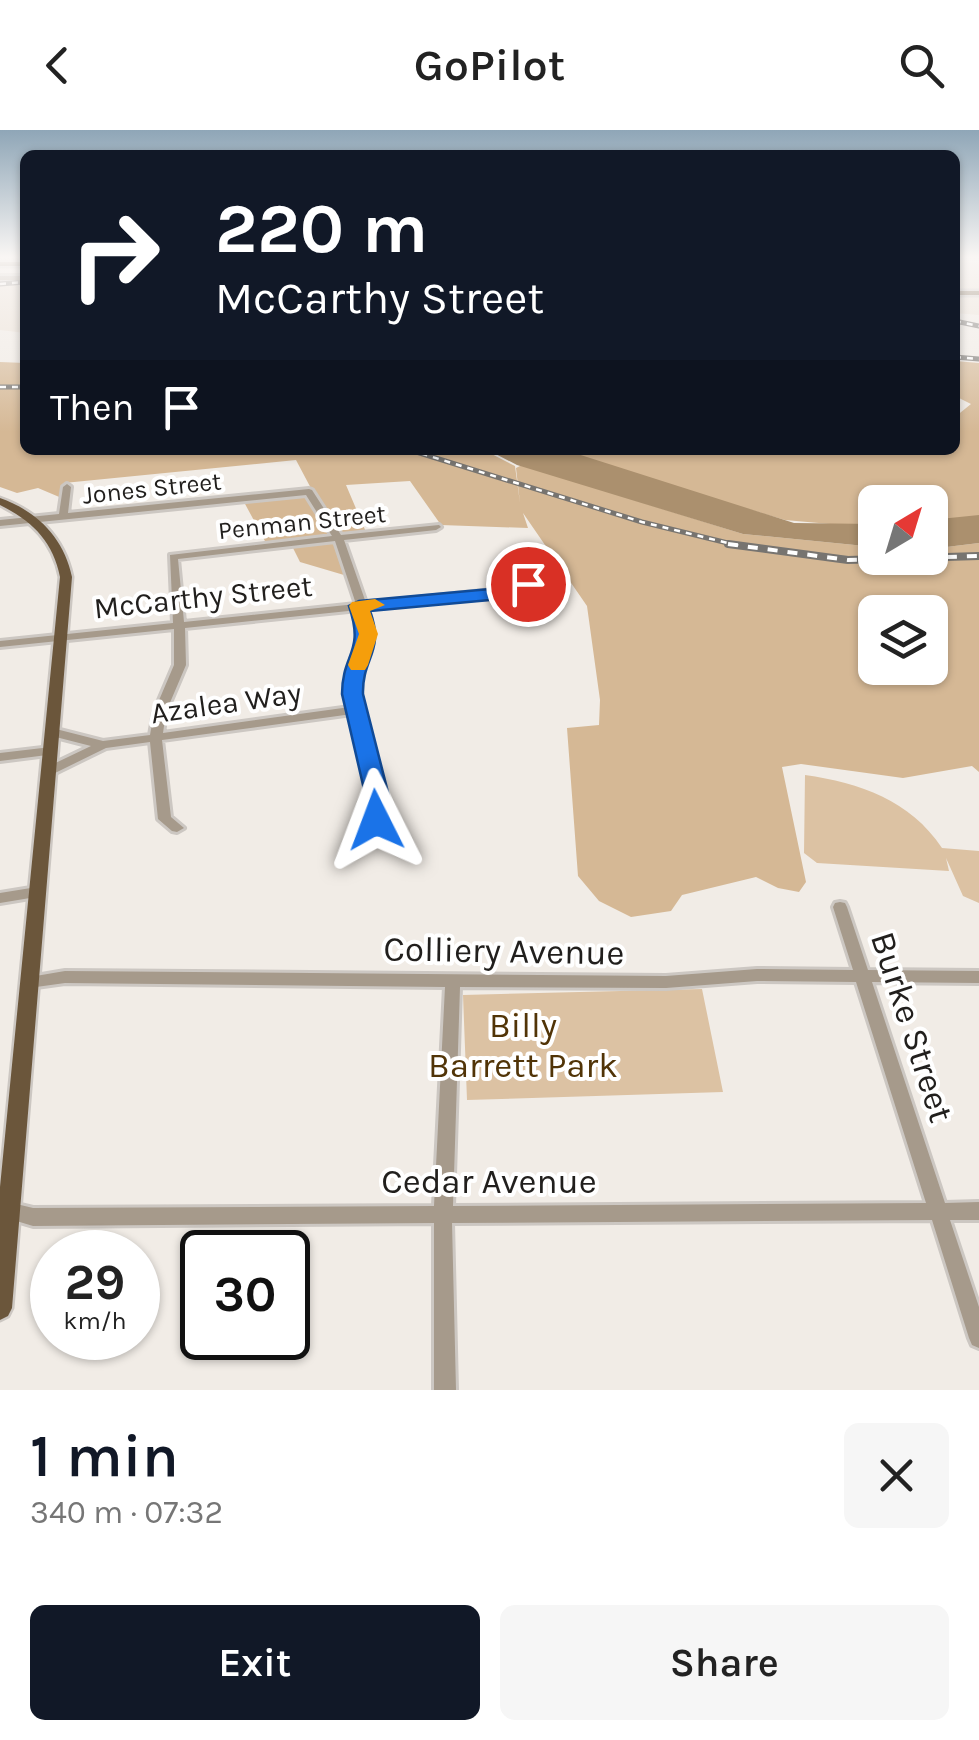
<!DOCTYPE html>
<html lang="en">
<head>
<meta charset="utf-8">
<style>
	:root { --surface:#fff; --page:#f6f6f6; --text:#222; --muted:#767676; --accent:#111827 }
	body { margin:0; font-family:Karla,sans-serif; background:var(--page); color:var(--text); height:100vh; display:flex; flex-direction:column; font-size:38px; white-space:nowrap }
	* { box-sizing:border-box; margin:0 }
	p { font-size:32px; color:var(--muted) }
	.icon { flex:none; width:55px; height:55px; fill:none; stroke:currentColor; stroke-width:2; stroke-linecap:round; stroke-linejoin:round }
	.map { position:relative; height:1260px; overflow:hidden }
	.sheet { display:flex; flex-direction:column; background:var(--surface); flex:1 }
	.sheet>* { flex:none }
	.top-card { position:absolute; left:20px; top:20px; width:940px; height:305px; border-radius:15px; box-shadow:0 2px 8px #0004; background:#111827; color:#fff; overflow:hidden }
	.needle { width:65px; rotate:38deg }
	.tools { position:absolute; left:858px; top:355px; display:grid; gap:20px }
	.tools a { display:grid; place-items:center; width:90px; height:90px; border-radius:15px; background:var(--surface); box-shadow:0 2px 8px #0004; font-size:50px }
	.speed { position:absolute; left:30px; top:1100px; display:flex; gap:20px; font-size:50px; font-weight:700; text-align:center }
	.speed>* { display:grid; place-content:center; width:130px; height:130px; border-radius:50%; background:var(--surface); box-shadow:0 2px 8px #0004; line-height:1 }
	.speed small { font-size:25px; font-weight:400 }
	.speed .limit { border:5px solid #111; border-radius:15px; background:#fff; color:#111 }
	.pin { position:absolute; display:grid; place-items:center; width:85px; height:85px; color:#fff; margin:-42px; border:5px solid #fff; border-radius:50%; box-shadow:0 2px 10px #0007 }
	.me { position:absolute; width:110px; margin:-55px; rotate:357deg; stroke-linejoin:round; filter:drop-shadow(0 0 8px #0008) }
	.turn { display:flex; align-items:center; gap:35px; height:210px; padding:0 30px; font-size:45px }
	.turn .icon { width:130px; height:130px; stroke-width:2.5 }
	.turn b { display:block; font-size:70px; line-height:85px }
	.then { display:flex; align-items:center; height:95px; padding:0 30px; background:#0003; gap:20px; font-size:38px }
	.round { display:grid; place-items:center; flex:none; width:105px; height:105px; border-radius:15px; background:var(--page) }
	.summary { display:flex; align-items:center; justify-content:space-between; height:170px; padding:0 30px }
	h1 { font-size:60px; font-weight:600; line-height:75px; color:var(--accent) }
	.primary-button { display:flex; gap:20px; margin-top:auto; padding:20px 30px }
	.primary-button a { flex:1; height:115px; border-radius:15px; background:var(--accent); color:#fff; font-size:40px; font-weight:600; line-height:115px; text-align:center }
	.primary-button a+a { background:var(--page); color:var(--text) }
	header { display:flex; justify-content:space-between; align-items:center; height:130px; padding:0 30px; background:var(--surface); font-size:45px; font-weight:600 }
	.map>svg:first-child { display:block }
	.built { fill:#eae0d4 }
	.green { fill:#dcc2a3 }
	.forest { fill:#d5b895; fill-rule:evenodd }
	.water { fill:#ab906e }
	.lines { fill:none; stroke-linecap:round; stroke-linejoin:round }
	.minor-casing { stroke:#ccc7c2; stroke-width:6 }
	.major-casing { stroke:#ccc7c2; stroke-width:5 }
	.minor { fill:#a69a8b; fill-rule:evenodd }
	.major { fill:#6b563b; fill-rule:evenodd }
	.rail-far1-casing { stroke:#777470; stroke-width:5 }
	.rail-casing { stroke:#777470; stroke-width:8 }
	.rail-far1 { stroke:#fff; stroke-width:2.5; stroke-dasharray:6; stroke-linecap:butt }
	.rail { stroke:#fff; stroke-width:4; stroke-dasharray:10; stroke-linecap:butt }
	.route { fill:#1a73e8; stroke:#114b97; stroke-width:2.5 }
	.slow { fill:#f59e0b }
	.labels { text-anchor:middle; dominant-baseline:central; stroke-width:8; stroke-linejoin:round; paint-order:stroke }
	.far-street-label { font-size:25px; fill:#211f1d; stroke:#fff }
	.street-label { font-size:30px; fill:#211f1d; stroke:#fff }
	.near-street-label { font-size:35px; fill:#211f1d; stroke:#fff }
	.near-park-label { font-size:35px; fill:#513407; stroke:#fff }
</style>
</head>
<body>
<header><svg class="icon" aria-label="back" viewBox="0 0 24 24"><path d="M15 5l-7 7 7 7"/></svg>GoPilot<svg class="icon" aria-label="search" viewBox="0 0 24 24"><circle cx="10" cy="10" r="6"/><path d="M15 15l6 6"/></svg></header>
<div class="map">
<svg width="979" height="1260" viewBox="0 0 979 1260">
	<rect width="100%" height="100%" fill="#f1ece6"/>
	<path class="built" d="M955 129 979 134V185L955 183Z
		M25 149V203L0 200V151Z"/>
	<path class="green" d="M805 645C860 653 910 670 942 718L979 721V773L963 766 946 728 949 741 817 733 804 723Z
		M702 859 723 962 467 970 463 865Z"/>
	<path class="forest" d="M955 231 979 233V390L930 398V372H875V398L785 390 548 320H810L826 323 955 320V287L971 274 955 266Z
		M0 232 25 233V320H484L515 336 520 373 516 338 522 335 743 404 875 417V428H930V419L979 413V642L972 636 903 648 801 634 782 637 806 752 799 762 778 758 756 747 682 765 671 781 631 787 599 771 578 746 567 598 599 595 600 570 587 476 523 383 528 398 441 395 410 351 346 355 366 402 331 407 344 445 300 432 290 412 266 413 244 372 314 364 296 330 64 353V369L38 358 17 363 0 357ZM875 482H930V538H875Z"/>
	<path class="water" d="M488 320H565L794 393 875 394V417L743 404 517 335Z
		M979 385V413L930 419V390Z"/>
	<g class="lines">
		<defs>
			<path id="minor" d="M0 146H25V150H0Z
				M67 354 71 357 68 383 309 359 312 360 341 405 439 395 441 397 436 400 344 410 366 473 512 458 526 447 518 423 523 420 528 423 536 448 515 464 368 479C379 512 360 533 359 565L388 682 381 693H371L369 690 374 682 352 584 162 610 171 687 184 698 177 702 172 701 158 689 150 612 106 618 53 644 49 645 43 641 45 638 91 616 48 605 46 602 48 599 52 598 103 611 150 605 154 582 174 535V499L0 517V511L173 493 170 425 332 406 306 365 0 396V390L59 384 63 357ZM335 411 356 474 184 492 178 429ZM358 480 362 493V502L348 555 350 577 163 603 166 582 186 535 185 498Z
				M51 617 57 621 55 624 0 631V623Z
				M37 757 42 758 44 762 42 766 0 773V763Z
				M840 772 845 773 847 777 868 840 979 841V853L872 852 945 1073 979 1072V1090H950L979 1177V1218L972 1215 969 1208 932 1090 452 1093 456 1260H434V1093L33 1096 0 1086V1070L33 1078 434 1076 445 857 65 853 29 858 24 856 21 852 24 848 65 841 666 846 757 839 853 840 833 777 835 773ZM757 851 856 852 926 1073 453 1076 460 857 666 858Z"/>
			<path id="major" d="M0 132H25V136H0Z
				M955 161H979V165H955Z
				M0 368C37 381 64 408 72 447L12 1178 8 1186 0 1190V1057L60 447C53 411 32 391 0 375Z"/>
		</defs>
		<use href="#minor" class="minor-casing"/>
		<use href="#major" class="major-casing"/>
		<use href="#minor" class="minor"/>
		<use href="#major" class="major"/>
		<defs>
			<path id="rail-far1" d="M0 154 25 152
				M955 191 979 196
				M955 227 979 229
				M0 257H25
				M410 320 642 392 740 416"/>
			<path id="rail" d="M728 414 848 430 979 426"/>
		</defs>
		<use href="#rail-far1" class="rail-far1-casing"/>
		<use href="#rail" class="rail-casing"/>
		<use href="#rail-far1" class="rail-far1"/>
		<use href="#rail" class="rail"/>
	</g>
	<linearGradient id="sky" x2="0" y2="1"><stop stop-color="#8fa6b7"/><stop offset="0.42" stop-color="#f9f6f4"/><stop offset="1" stop-color="#f9f6f4" stop-opacity="0"/></linearGradient>
	<rect width="979" height="302" fill="url(#sky)"/>
	<path class="route" d="M528 448 537 454 535 458 490 470 370 481C385 522 362 527 363 564L393 682 384 695H367L364 690 369 681 342 564C342 523 365 523 349 476L359 471 490 459Z"/>
	<path class="slow" d="M375 469 385 475 370 481 378 504 368 535 365 540H351L348 535 359 504 349 476 352 472Z"/>
	<g class="labels">
		<g class="far-street-label">
			<text transform="translate(152 358) rotate(-6)">Jones Street</text>
			<text transform="translate(302 392) rotate(-6)">Penman Street</text>
		</g>
		<g class="street-label">
			<text transform="translate(203 467) rotate(-6)">McCarthy Street</text>
			<text transform="translate(226 573) rotate(-8)">Azalea Way</text>
		</g>
		<g class="near-street-label">
			<text transform="translate(504 821) rotate(1)">Colliery Avenue</text>
			<text transform="translate(912 897) rotate(72)">Burke Street</text>
			<text x="489" y="1051">Cedar Avenue</text>
		</g>
		<g class="near-park-label">
			<text x="523" y="895">Billy<tspan x="523" dy="40">Barrett Park</tspan></text>
		</g>
	</g>
</svg>
<div class="tools">
<a><svg class="needle" viewBox="-14 -14 28 28"><path d="M0-13l5 13h-10z" fill="#e53935"/><path d="M0 13l5-13h-10z" fill="#767676"/></svg></a>
<a><svg class="icon" aria-label="layers" viewBox="0 0 24 24"><path d="M12 4l9 5-9 5-9-5zM3 14l9 5 9-5"/></svg></a>
</div>
<div class="speed"><div>29<small>km/h</small></div><div class="limit">30</div></div>
<div class="pin" style="left:528px;top:454px;background:#d93025"><svg class="icon" aria-label="arrive" viewBox="0 0 24 24"><path d="M6 21V4h12l-3 4 3 4H6"/></svg></div>
<svg class="me" style="left:376px;top:690px" viewBox="-20 -20 40 40"><path d="M0-17L14 15 0 8-14 15z" fill="#1a73e8" stroke="#fff" stroke-width="4"/></svg>
<div class="top-card">
<div class="turn"><svg class="icon" aria-label="right" viewBox="0 0 24 24"><path d="M7 20v-9h11M14 6l5 5-5 5"/></svg><div><b>220 m</b>McCarthy Street</div></div>
<div class="then">Then<svg class="icon" aria-label="arrive" viewBox="0 0 24 24"><path d="M6 21V4h12l-3 4 3 4H6"/></svg></div>
</div>
</div>
<section class="sheet">
<div class="summary"><div><h1>1 min</h1><p>340 m · 07:32</p></div><a class="round"><svg class="icon" aria-label="close" viewBox="0 0 24 24"><path d="M6 6l12 12M18 6L6 18"/></svg></a></div>
<div class="primary-button"><a>Exit</a><a>Share</a></div>
</section>
</body>
</html>
